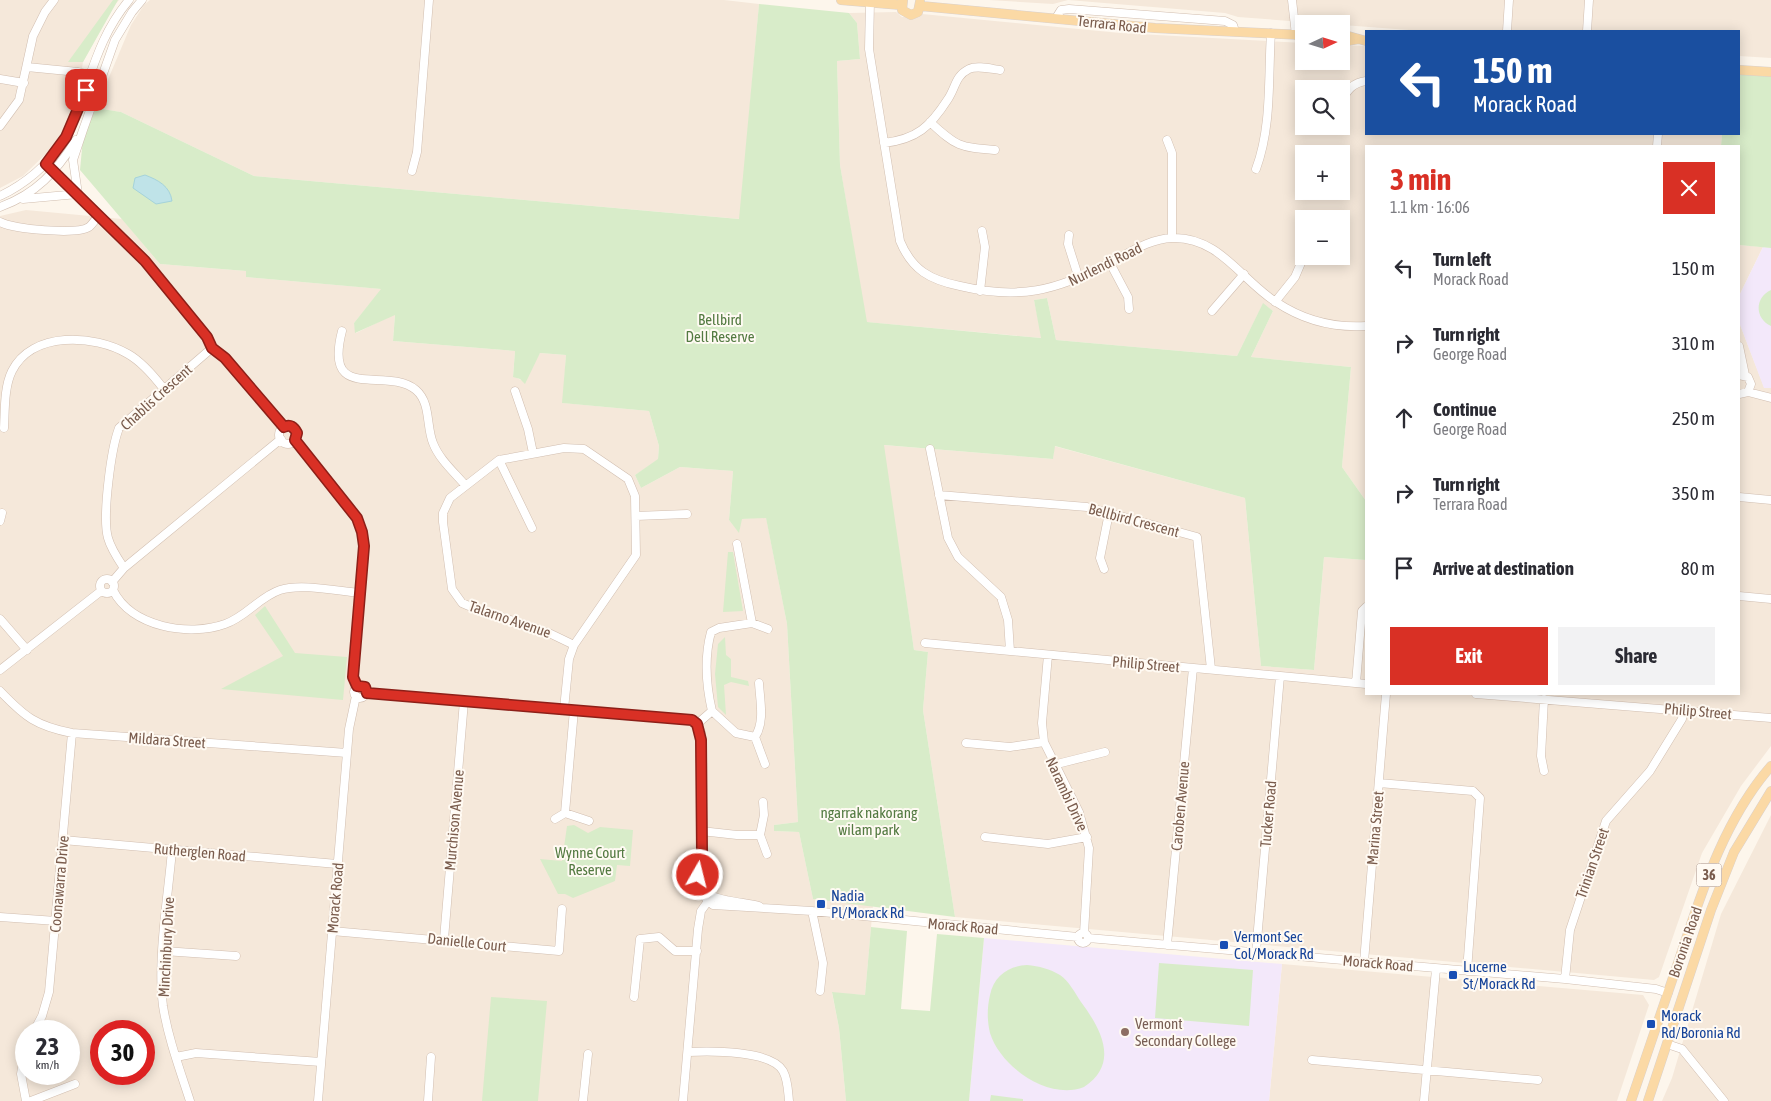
<!DOCTYPE html>
<html lang="en">
<head>
<meta charset="utf-8">
<style>
	:root { --surface:#fff; --page:#f2f2f3; --text:#2b2b33; --muted:#7c7c81; --accent:#d93025 }
	body { margin:0; font-family:"Asap Condensed",sans-serif; background:var(--page); color:var(--text); height:100vh; display:flex; flex-direction:column; font-size:19px; white-space:nowrap }
	* { box-sizing:border-box; margin:0 }
	p { font-size:16px; color:var(--muted) }
	.icon { flex:none; width:28px; height:28px; fill:none; stroke:currentColor; stroke-width:2; stroke-linecap:round; stroke-linejoin:round }
	.map { position:relative; flex:1; overflow:hidden }
	.drawer { position:absolute; left:1365px; top:145px; width:375px; height:550px; display:flex; flex-direction:column; background:var(--surface); border-radius:0px; box-shadow:0 2px 12px #0003 }
	.drawer>* { flex:none }
	.banner { position:absolute; left:1365px; top:30px; width:375px; height:105px; border-radius:0px; box-shadow:0 2px 12px #0003; background:#1a4fa0; color:#fff; overflow:hidden }
	.needle { width:32px; rotate:86deg }
	.tools { position:absolute; left:1295px; top:15px; display:grid; gap:10px }
	.tools a { display:grid; place-items:center; width:55px; height:55px; border-radius:0px; background:var(--surface); box-shadow:0 2px 12px #0003; font-size:25px }
	.speed { position:absolute; left:15px; top:1020px; display:flex; gap:10px; font-size:25px; font-weight:700; text-align:center }
	.speed>* { display:grid; place-content:center; width:65px; height:65px; border-radius:50%; background:var(--surface); box-shadow:0 2px 12px #0003; line-height:1 }
	.speed small { font-size:12px; font-weight:400 }
	.speed .limit { border:8px solid #d22; background:#fff; color:#111 }
	.pin { position:absolute; display:grid; place-items:center; width:42px; height:42px; color:#fff; margin:-21px; border-radius:10px; box-shadow:0 2px 8px #0006 }
	.me { position:absolute; width:55px; margin:-28px; rotate:8deg; stroke-linejoin:round; filter:drop-shadow(0 0 4px #0008) }
	.turn { display:flex; align-items:center; gap:18px; height:105px; padding:0 25px; font-size:22px }
	.turn .icon { width:65px; height:65px; stroke-width:2.5 }
	.turn b { display:block; font-size:35px; line-height:42px }
	.round { display:grid; place-items:center; flex:none; width:52px; height:52px; border-radius:0px; background:var(--page) }
	.summary { display:flex; align-items:center; justify-content:space-between; height:85px; padding:0 25px }
	h1 { font-size:30px; font-weight:700; line-height:38px; color:var(--accent) }
	.primary-button { display:flex; gap:10px; margin-top:auto; padding:10px 25px }
	.primary-button a { flex:1; height:58px; border-radius:0px; background:var(--accent); color:#fff; font-size:20px; font-weight:700; line-height:58px; text-align:center }
	.primary-button a+a { background:var(--page); color:var(--text) }
	ul { padding:0; list-style:none }
	li { display:flex; align-items:center; gap:15px; height:75px; padding:0 25px }
	li div { flex:1 }
	li b { display:block; font-size:19px }
	li em { font-style:normal }
	.map>svg:first-child { display:block }
	.residential { fill:#f5e8da; fill-rule:evenodd }
	.education { fill:#f3e8fa }
	.green { fill:#d8ecc9 }
	.water { fill:#bfe3e8; stroke:#a5d3da }
	.lines { fill:none; stroke-linecap:round; stroke-linejoin:round }
	.minor-casing { stroke:#d1beb0; stroke-width:9 }
	.major-casing { stroke:#dad1cd; stroke-width:10 }
	.minor { stroke:#fff; stroke-width:8 }
	.major { stroke:#fbd9a5; stroke-width:9 }
	.route-casing { stroke:#8d1f18; stroke-width:12 }
	.route { stroke:#d93025; stroke-width:9 }
	.transit-dot { fill:#1a4fb4; stroke:#fffaf3; stroke-width:2 }
	.education-dot { fill:#8d6e63; stroke:#fffaf3; stroke-width:2 }
	.labels { text-anchor:middle; dominant-baseline:central; stroke-width:4; stroke-linejoin:round; paint-order:stroke }
	.shield { fill:#fffaf3; stroke:#a28b7f; stroke-width:1 }
	.shield-label { font-size:14px; font-weight:bold; fill:#7a5c4d }
	.street-label { font-size:15px; fill:#7a5c4d; stroke:#fffaf3 }
	.park-label { font-size:15px; fill:#537a41; stroke:#fffaf3 }
	.transit-label { font-size:15px; fill:#164399; stroke:#fffaf3; text-anchor:start }
	.education-label { font-size:15px; fill:#785e54; stroke:#fffaf3; text-anchor:start }
</style>
</head>
<body>
<div class="map">
<svg width="1771" height="1101" viewBox="0 0 1771 1101">
	<rect width="100%" height="100%" fill="#fdf6ec"/>
	<path class="residential" d="M0 0H119L113 7 83 62 75 108 57 143 23 176 0 188Z
		M150 0H724L759 4 740 219 254 176 121 112 96 108 131 25 144 5Z
		M989 0H1771V58L1739 56V31H1422L1238 17 1225 13 1068 0 1053 4Z
		M896 12 902 17H915L922 14 1120 33 1304 43V61H1341V45L1366 46V134H1722L1721 146H1366V501L1342 467 1351 367 1251 357 1273 311 1263 304 1237 356 1056 340 1047 298 1034 300 1042 338 866 322 840 165 837 61 860 59 857 23 849 13ZM1304 89H1341V126H1304ZM1304 154H1341V191H1304ZM1304 219H1341V256H1304Z
		M26 210 122 219 160 264 246 271V277L382 289 354 323 356 333 395 314 393 341 515 351 513 376 523 381 540 353 566 355 563 403 649 411 659 446 658 460 635 475 641 488 680 467 733 471 729 520 739 532 741 519 766 517 787 624 798 822 774 825V831L799 832 813 899 873 905 865 995 832 993 839 1028 846 1101H0V216ZM26 1031H69V1074H26ZM101 1031H144V1074H101Z
		M1739 245 1763 247 1739 296Z
		M1739 322 1764 387 1771 388V746L1741 786 1702 853 1659 977 1654 980 955 917 923 710 928 652 914 650 883 445 1053 459 1054 446 1245 498 1261 666 1314 670 1324 557 1366 560V694H1739Z
		M1771 815V1101H1662L1672 1078 1721 914Z
		M1282 964 1643 995 1649 1005 1617 1101H1269Z"/>
	<path class="education" d="M1763 247 1771 248V388H1764L1739 322V296Z
		M984 938 1282 964 1269 1101H969Z"/>
	<path class="green" d="M113 0H118L83 62H68Z
		M759 4 849 13 857 23 860 59 837 61 840 165 867 322 1041 338 1034 300 1047 298 1056 340 1237 356 1263 303 1273 311 1251 357 1351 367 1342 467 1366 501V560L1324 557 1314 670 1261 666 1245 498 1055 446 1053 459 884 445 914 650 928 652 923 710 955 917 813 899 799 832 774 831V825L798 822 787 624 766 518 742 519 739 533 729 520 733 471 680 467 641 488 635 475 658 459 659 446 649 411 562 403 566 355 540 353 525 384 520 379 513 377 515 351 393 341 395 315 355 333 354 323 381 289 246 277V271L160 264 80 170 83 138 96 108 121 112 254 176 739 219Z
		M1739 74 1771 76V248L1739 245V146H1721L1722 134H1739Z
		M1771 290V326C1755 319 1754 298 1771 290Z
		M728 552H733L743 611 723 612Z
		M265 606 295 653 347 657 343 700 221 689 283 656 255 615Z
		M725 637 726 655 731 659V677L748 681 749 686 731 682 724 685 726 715 718 707 715 674 718 644Z
		M574 825 588 833 600 827 633 830 630 866 617 865 615 881 573 898 565 894H558L540 859 562 861 567 826Z
		M871 927 907 931 901 1009 930 1011 937 934 984 938 969 1101H846L839 1028 832 992 865 995Z
		M1159 963 1253 970 1249 1026 1155 1018Z
		M1027 965C1039 966 1050 969 1060 975 1069 981 1075 993 1081 1002 1101 1029 1120 1063 1084 1087 1048 1101 1000 1066 990 1033 987 1020 987 1008 990 995 994 976 1008 966 1027 965Z
		M491 997 547 1001 538 1101H482Z
		M991 1095 1023 1099V1101H990Z"/>
	<path class="water" d="M145 175C158 180 170 186 172 201L156 204 133 188 135 178Z"/>
	<g class="lines">
		<defs>
			<path id="minor" d="M1292 0 1296 35
				M870 2 869 49 900 241C912 270 930 280 960 286 1019 300 1056 291 1109 263 1129 253 1149 239 1172 238 1219 236 1242 281 1276 302 1303 320 1334 328 1366 326
				M1056 18 1061 10 1069 9 1225 21 1233 25 1235 31
				M1507 31 1509 0
				M1587 31 1589 0
				M27 67 78 72 94 76
				M0 79 24 83
				M1341 101C1348 90 1352 83 1366 81
				M930 122C957 147 959 147 995 150
				M0 126 19 100 33 36 45 12 54 0
				M1167 140 1172 153V238
				M884 143C917 139 930 127 948 99 956 87 955 76 969 69 977 65 992 69 1000 70
				M1657 146 1658 134
				M46 164 145 261 207 337 212 348 225 358 284 427
				M1256 169C1272 126 1268 78 1271 33
				M412 171 417 152 429 0
				M78 194 73 160 83 130 115 40 132 12 142 0
				M0 196C96 149 72 68 129 0
				M23 199 78 194
				M0 207C36 194 56 172 76 140
				M0 222C12 229 77 235 89 227 93 224 96 218 99 215
				M1069 235 1068 244 1079 279
				M1110 263 1128 297 1129 309
				M980 291 985 247 982 231
				M1275 302 1295 277 1304 256
				M1212 311 1244 274
				M342 331C323 405 386 365 416 390 431 403 426 426 433 443 439 459 454 472 465 485
				M1739 346 1745 375
				M1739 375 1748 377 1751 384 1748 392 1739 394
				M515 391 528 429 533 453
				M1748 392 1771 398
				M279 435a9 9 0 1 1 18 0a9 9 0 1 1-18 0Z
				M4 428C5 410 4 387 12 371 32 331 94 334 128 354 142 362 153 375 163 388
				M295 440 348 504 357 518 362 532 364 559 353 677 357 686
				M930 449 948 538 958 557 1001 597 1008 620 1010 651
				M499 460 532 528
				M939 495 1087 507 1197 537 1211 669
				M1739 497 1771 500
				M636 516 687 514
				M0 521 2 513
				M124 568C118 559 111 549 108 538 102 517 111 449 119 428L212 348
				M1104 569 1100 558 1109 513
				M100 586a7 7 0 1 1 14 0a7 7 0 1 1-14 0Z
				M112 582 124 568 281 439
				M113 590C131 627 189 637 225 624 246 617 259 597 280 590 300 583 338 591 360 593
				M1739 596 1771 599
				M0 619 27 650
				M752 623 768 629
				M925 643 1366 684
				M1048 655 1042 723 1044 742 1079 812 1089 848 1084 933
				M0 670 101 591
				M1356 683 1362 611 1366 607
				M354 692a6 6 0 1 1 12 0a6 6 0 1 1-12 0Z
				M0 691C25 717 36 726 72 733L347 753
				M367 693 692 720 697 724 701 732C702 759 696 881 711 895 719 901 748 903 759 906
				M1476 694 1771 718
				M564 709 569 659 574 645 636 555 635 496 628 479 584 449 564 448 499 460 450 498 443 513V522L452 589 462 603 469 606 549 633 574 645
				M574 710 565 813 589 821
				M712 711 736 733 755 737C765 722 760 701 759 683
				M697 724 712 711C706 685 704 658 711 632L719 628 752 623 737 544
				M755 737 765 764
				M966 743 1010 747 1044 742
				M1053 765 1105 752
				M1544 771 1541 756 1544 699
				M1379 783 1473 791 1480 798 1467 971
				M763 802 764 815 760 835 767 854
				M555 819 565 813
				M701 831 737 835H760
				M985 837 1048 844 1087 837
				M63 840 337 864
				M172 850C168 898 157 959 163 1006 168 1038 180 1070 190 1101
				M701 854C696 874 695 892 713 905L812 911 1078 937
				M812 911 823 963 820 991
				M0 917 56 921
				M332 931 559 951 562 909
				M1078 938a5 5 0 1 1 10 0a5 5 0 1 1-10 0Z
				M1088 938 1565 979 1656 989 1668 993
				M444 939 464 701
				M1167 945 1193 668
				M164 951 236 956
				M1256 952 1280 676
				M1364 962 1386 694
				M1565 979 1570 930 1606 821 1650 771 1682 719 1683 710
				M634 997 640 939 659 937 675 951H697
				M34 1031 42 1016 49 992 72 733
				M1667 1044 1682 1049 1724 1101
				M688 1052C710 1051 771 1050 783 1071 788 1080 788 1091 789 1101
				M176 1057 196 1053 321 1062
				M1312 1060 1538 1080
				M26 1101 21 1074 26 1045
				M31 1101 75 1084
				M318 1101 349 729 356 696
				M428 1101 431 1057
				M583 1101 588 1054
				M683 1101 698 929 701 911 711 897
				M1424 1101 1436 969"/>
			<path id="major" d="M841 0 901 5
				M903 0 902 10 911 15 918 12 920 2
				M921 6 1155 28 1304 35
				M1341 34 1366 41
				M1341 42 1358 39
				M1739 70 1771 72
				M1631 1101C1647 1053 1664 1005 1680 957 1702 891 1724 820 1771 766
				M1648 1101 1711 910 1734 852 1771 791"/>
		</defs>
		<use href="#minor" class="minor-casing"/>
		<use href="#major" class="major-casing"/>
		<use href="#minor" class="minor"/>
		<use href="#major" class="major"/>
	</g>
	<g class="lines">
		<defs>
			<path id="route" d="M86 90 66 137 46 164 145 261 207 337 212 348 225 358 284 427C290 424 294 427 297 433L295 440 357 518 362 532 364 546 353 677 357 686 365 687 367 693 692 720 697 724 701 740 702 852 698 875"/>
		</defs>
		<use href="#route" class="route-casing"/>
		<use href="#route" class="route"/>
	</g>
	<g class="transit-dot">
		<rect x="816" y="899" width="10" height="10" rx="2.5"/>
		<rect x="1219" y="940" width="10" height="10" rx="2.5"/>
		<rect x="1448" y="970" width="10" height="10" rx="2.5"/>
		<rect x="1646" y="1019" width="10" height="10" rx="2.5"/>
	</g>
	<circle class="education-dot" cx="1125" cy="1032" r="5"/>
	<g class="labels">
		<rect class="shield" x="1696.5" y="863.5" width="25" height="23" rx="4"/>
		<g class="shield-label">
			<text x="1709" y="875">36</text>
		</g>
		<g class="street-label">
			<text transform="translate(1112 24) rotate(6)">Terrara Road</text>
			<text transform="translate(1105 264) rotate(-26)">Nurlendi Road</text>
			<text transform="translate(156 397) rotate(-42)">Chablis Crescent</text>
			<text transform="translate(1134 520) rotate(15)">Bellbird Crescent</text>
			<text transform="translate(510 619) rotate(19)">Talarno Avenue</text>
			<text transform="translate(1146 664) rotate(5)">Philip Street</text>
			<text transform="translate(1698 711) rotate(5)">Philip Street</text>
			<text transform="translate(167 740) rotate(4)">Mildara Street</text>
			<text transform="translate(1067 794) rotate(65)">Narambi Drive</text>
			<text transform="translate(1180 806) rotate(-85)">Caroben Avenue</text>
			<text transform="translate(1268 814) rotate(-85)">Tucker Road</text>
			<text transform="translate(454 820) rotate(-85)">Murchison Avenue</text>
			<text transform="translate(1375 828) rotate(-85)">Marina Street</text>
			<text transform="translate(200 852) rotate(5)">Rutherglen Road</text>
			<text transform="translate(1592 863) rotate(-71)">Trinian Street</text>
			<text transform="translate(59 884) rotate(-85)">Coonawarra Drive</text>
			<text transform="translate(335 898) rotate(-85)">Morack Road</text>
			<text transform="translate(963 926) rotate(5)">Morack Road</text>
			<text transform="translate(467 942) rotate(6)">Danielle Court</text>
			<text transform="translate(1685 942) rotate(-71)">Boronia Road</text>
			<text transform="translate(166 947) rotate(-87)">Minchinbury Drive</text>
			<text transform="translate(1378 963) rotate(5)">Morack Road</text>
		</g>
		<g class="park-label">
			<text x="720" y="319">Bellbird<tspan x="720" dy="17">Dell Reserve</tspan></text>
			<text x="869" y="812">ngarrak nakorang<tspan x="869" dy="17">wilam park</tspan></text>
			<text x="590" y="852">Wynne Court<tspan x="590" dy="17">Reserve</tspan></text>
		</g>
		<g class="transit-label">
			<text x="831" y="895">Nadia<tspan x="831" dy="17">Pl/Morack Rd</tspan></text>
			<text x="1234" y="936">Vermont Sec<tspan x="1234" dy="17">Col/Morack Rd</tspan></text>
			<text x="1463" y="966">Lucerne<tspan x="1463" dy="17">St/Morack Rd</tspan></text>
			<text x="1661" y="1015">Morack<tspan x="1661" dy="17">Rd/Boronia Rd</tspan></text>
		</g>
		<g class="education-label">
			<text x="1135" y="1023">Vermont<tspan x="1135" dy="17">Secondary College</tspan></text>
		</g>
	</g>
</svg>
<div class="tools">
<a><svg class="needle" viewBox="-14 -14 28 28"><path d="M0-13l5 13h-10z" fill="#e53935"/><path d="M0 13l5-13h-10z" fill="#7c7c81"/></svg></a>
<a><svg class="icon" aria-label="search" viewBox="0 0 24 24"><circle cx="10" cy="10" r="6"/><path d="M15 15l6 6"/></svg></a>
<a>+</a>
<a>−</a>
</div>
<div class="speed"><div>23<small>km/h</small></div><div class="limit">30</div></div>
<div class="pin" style="left:86px;top:90px;background:#d93025"><svg class="icon" aria-label="arrive" viewBox="0 0 24 24"><path d="M6 21V4h12l-3 4 3 4H6"/></svg></div>
<svg class="me" style="left:698px;top:875px" viewBox="-20 -20 40 40"><circle r="17" fill="#d93025" stroke="#fff" stroke-width="3"/><path d="M0-11L8 9 0 5-8 9z" fill="#fff"/></svg>
<div class="banner">
<div class="turn"><svg class="icon" aria-label="left" viewBox="0 0 24 24"><path d="M17 20v-9H6M10 6l-5 5 5 5"/></svg><div><b>150 m</b>Morack Road</div></div>
</div>
<section class="drawer">
<div class="summary"><div><h1>3 min</h1><p>1.1 km · 16:06</p></div><a class="round" style="background:#d93025;color:#fff"><svg class="icon" aria-label="close" viewBox="0 0 24 24"><path d="M6 6l12 12M18 6L6 18"/></svg></a></div>
<ul>
<li><svg class="icon" aria-label="left" viewBox="0 0 24 24"><path d="M17 20v-9H6M10 6l-5 5 5 5"/></svg><div><b>Turn left</b><p>Morack Road</p></div><em>150 m</em></li>
<li><svg class="icon" aria-label="right" viewBox="0 0 24 24"><path d="M7 20v-9h11M14 6l5 5-5 5"/></svg><div><b>Turn right</b><p>George Road</p></div><em>310 m</em></li>
<li><svg class="icon" aria-label="ahead" viewBox="0 0 24 24"><path d="M12 20V5M6 11l6-6 6 6"/></svg><div><b>Continue</b><p>George Road</p></div><em>250 m</em></li>
<li><svg class="icon" aria-label="right" viewBox="0 0 24 24"><path d="M7 20v-9h11M14 6l5 5-5 5"/></svg><div><b>Turn right</b><p>Terrara Road</p></div><em>350 m</em></li>
<li><svg class="icon" aria-label="arrive" viewBox="0 0 24 24"><path d="M6 21V4h12l-3 4 3 4H6"/></svg><div><b>Arrive at destination</b></div><em>80 m</em></li>
</ul>
<div class="primary-button"><a>Exit</a><a>Share</a></div>
</section>
</div>
</body>
</html>
